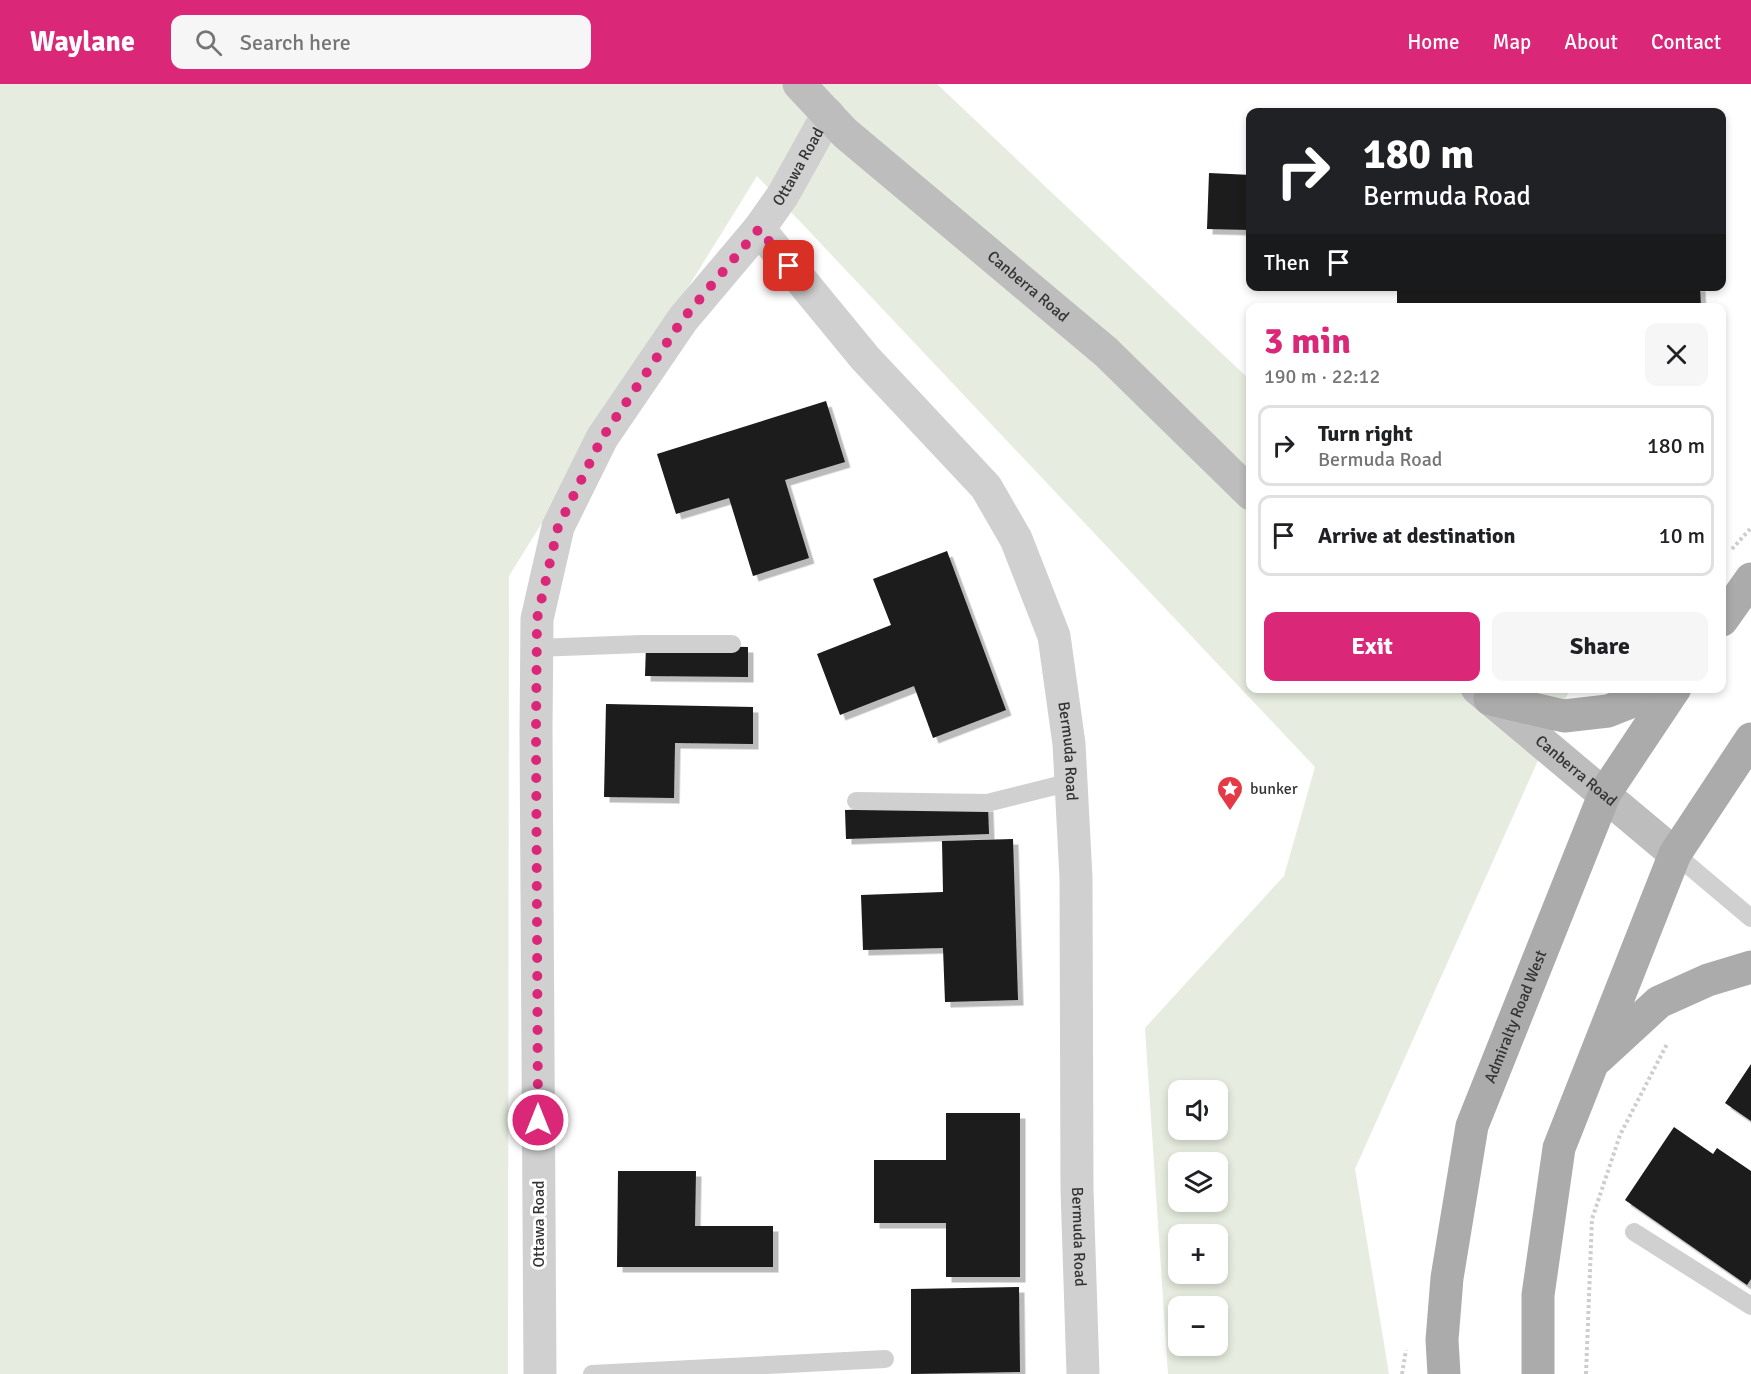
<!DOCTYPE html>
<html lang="en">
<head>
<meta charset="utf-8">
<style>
	:root { --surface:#fff; --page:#f6f6f6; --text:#202124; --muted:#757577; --line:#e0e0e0; --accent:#db2777 }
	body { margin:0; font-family:Signika,sans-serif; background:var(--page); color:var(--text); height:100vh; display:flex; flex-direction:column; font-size:22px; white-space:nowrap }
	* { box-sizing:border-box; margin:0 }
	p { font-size:20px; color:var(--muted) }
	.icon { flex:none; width:33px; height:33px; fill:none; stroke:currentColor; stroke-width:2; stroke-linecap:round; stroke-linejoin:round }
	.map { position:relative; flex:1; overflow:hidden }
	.side { position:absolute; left:1246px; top:219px; width:480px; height:390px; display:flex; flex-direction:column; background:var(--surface); border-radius:12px; box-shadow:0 3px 9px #0003 }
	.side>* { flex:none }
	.top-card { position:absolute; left:1246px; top:24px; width:480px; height:183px; border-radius:12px; box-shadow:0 3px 9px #0003; background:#202124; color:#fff; overflow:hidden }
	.tools { position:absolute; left:1168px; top:996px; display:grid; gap:12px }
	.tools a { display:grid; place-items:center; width:60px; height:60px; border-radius:12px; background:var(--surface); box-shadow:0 3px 9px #0003; font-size:30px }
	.pin { position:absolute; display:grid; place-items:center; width:51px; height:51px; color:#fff; margin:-26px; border-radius:12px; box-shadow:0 3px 9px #0006 }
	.me { position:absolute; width:66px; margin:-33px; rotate:0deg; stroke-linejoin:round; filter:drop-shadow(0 0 4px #0008) }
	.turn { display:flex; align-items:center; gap:21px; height:126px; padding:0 18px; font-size:27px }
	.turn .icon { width:78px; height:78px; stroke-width:2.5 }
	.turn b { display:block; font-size:42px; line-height:51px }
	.then { display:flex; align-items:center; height:57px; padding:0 18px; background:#0003; gap:12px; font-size:22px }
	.round { display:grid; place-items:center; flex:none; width:63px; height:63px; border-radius:12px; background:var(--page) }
	.head { display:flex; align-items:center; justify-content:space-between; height:102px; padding:0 18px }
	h1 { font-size:36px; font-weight:700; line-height:45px; color:var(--accent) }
	.primary-button { display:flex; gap:12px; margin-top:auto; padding:12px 18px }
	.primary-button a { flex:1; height:69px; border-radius:12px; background:var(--accent); color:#fff; font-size:24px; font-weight:700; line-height:69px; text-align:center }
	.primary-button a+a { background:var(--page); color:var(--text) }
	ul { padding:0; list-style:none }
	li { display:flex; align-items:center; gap:18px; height:81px; margin:0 12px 9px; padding:0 6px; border:3px solid var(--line); border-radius:12px }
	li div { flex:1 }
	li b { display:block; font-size:22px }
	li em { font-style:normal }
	header { display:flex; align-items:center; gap:36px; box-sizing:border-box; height:84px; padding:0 30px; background:var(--accent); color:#fff }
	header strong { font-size:28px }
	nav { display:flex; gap:33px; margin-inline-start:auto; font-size:21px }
	.search { width:420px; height:54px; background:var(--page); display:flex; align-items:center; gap:15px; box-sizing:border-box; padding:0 21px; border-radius:12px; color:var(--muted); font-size:22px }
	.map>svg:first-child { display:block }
	.green { fill:#e6ecdf; fill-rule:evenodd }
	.building { fill:#1a1a1a; filter:url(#shadow) }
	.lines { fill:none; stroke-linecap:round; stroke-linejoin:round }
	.path { stroke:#cdcdcd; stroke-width:4; stroke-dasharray:3 3; stroke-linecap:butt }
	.service { stroke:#d0d0d0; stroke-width:18 }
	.minor { stroke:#d0d0d0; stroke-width:33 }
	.secondary { stroke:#bdbdbd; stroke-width:33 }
	.primary { stroke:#ababab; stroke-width:33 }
	.route { stroke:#db2777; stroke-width:10; stroke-dasharray:0 18 }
	.labels { text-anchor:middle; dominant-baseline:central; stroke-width:6; stroke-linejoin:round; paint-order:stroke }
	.street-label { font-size:16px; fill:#333; stroke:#fff }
	.poi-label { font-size:16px; fill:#333; stroke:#fff; text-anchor:start }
</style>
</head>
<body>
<header>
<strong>Waylane</strong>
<div class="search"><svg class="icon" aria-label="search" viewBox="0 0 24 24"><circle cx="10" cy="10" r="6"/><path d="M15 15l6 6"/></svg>Search here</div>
<nav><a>Home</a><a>Map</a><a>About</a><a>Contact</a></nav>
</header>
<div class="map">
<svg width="1751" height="1290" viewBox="0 0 1751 1290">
	<defs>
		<filter id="shadow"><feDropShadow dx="5.5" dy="5.5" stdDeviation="0" flood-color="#0004"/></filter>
	</defs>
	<rect width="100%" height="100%" fill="#fff"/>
	<path class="green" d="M0 0H937L1251 297V604L1570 605 1355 1085 1389 1290H1168L1145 944 1284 792 1315 683 757 92 509 492 508 1290H0ZM1179 1006H1218V1046H1179ZM1179 1078H1218V1118H1179ZM1179 1150H1218V1190H1179ZM1179 1222H1218V1262H1179Z"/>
	<path class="building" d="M1209 89 1251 91V146L1207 145Z
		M1397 202H1700L1701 224H1397Z
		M826 317 845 378 785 396 809 474 753 492 729 414 676 430 657 370Z
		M947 467 1006 626 933 654 914 602 840 631 817 570 891 541 873 495Z
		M646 561 748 563V593L645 592Z
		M606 620 753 623V660L675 659 674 714 604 713Z
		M988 722 989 750 846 755 845 726Z
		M1013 755 1018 916 945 918 943 864 863 866 861 811 943 808 942 757Z
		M1751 980V1037L1725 1019Z
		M946 1029H1020V1193H946V1139H874V1076H946Z
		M1674 1043 1713 1070 1717 1064 1751 1087V1195L1747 1201 1625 1116Z
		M618 1087H696L695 1142H773V1183H617Z
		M1019 1203 1020 1288 911 1290V1205Z"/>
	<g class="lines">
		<path class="path" d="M1732 465 1751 444
			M1402 1290 1406 1266
			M1586 1290 1592 1135 1620 1051 1667 960"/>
		<path class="service" d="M536 564 641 560H732
			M856 717 987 719 1071 698
			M1675 770 1751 834
			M1634 1148 1751 1222
			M592 1290 885 1275"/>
		<g class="minor">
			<path id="s1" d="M759 145 865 274 986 403 1016 455 1054 552 1069 660 1076 794 1077 1105 1083 1290"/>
			<path id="s2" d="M540 1290 536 647 537 535 558 443 602 354 683 235 759 145 783 111 828 30"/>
		</g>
		<g class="secondary">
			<path id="s3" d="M799 0 845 49 1106 268 1251 410"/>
			<path id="s4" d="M1477 604 1675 770"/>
		</g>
		<g class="primary">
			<path d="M1722 536 1751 495"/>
			<path d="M1490 615 1564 632 1608 627 1641 614 1655 604"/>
			<path d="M1598 974 1659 918 1708 896 1751 883"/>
			<path id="s5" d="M1444 1290 1442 1256 1447 1194 1472 1042 1605 709 1675 604"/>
			<path d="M1538 1290V1211L1559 1064 1675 770 1751 655"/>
		</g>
	</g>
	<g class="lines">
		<path class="route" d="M538 1036 536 647 537 535 558 443 602 354 683 235 759 145 789 182"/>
	</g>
	<defs>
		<symbol id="sight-pin" viewBox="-11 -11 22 30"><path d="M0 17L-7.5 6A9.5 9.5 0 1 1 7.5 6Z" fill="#e63946" stroke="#fff"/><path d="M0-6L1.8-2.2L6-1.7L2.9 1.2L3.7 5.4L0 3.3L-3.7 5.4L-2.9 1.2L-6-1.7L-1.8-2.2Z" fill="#fff"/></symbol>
	</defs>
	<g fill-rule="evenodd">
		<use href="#sight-pin" x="1215" y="690" width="30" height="40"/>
	</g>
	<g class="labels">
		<g class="street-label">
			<text stroke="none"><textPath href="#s2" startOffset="1284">Ottawa Road</textPath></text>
			<text stroke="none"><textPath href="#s3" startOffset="306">Canberra Road</textPath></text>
			<text stroke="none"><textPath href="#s1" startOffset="624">Bermuda Road</textPath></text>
			<text stroke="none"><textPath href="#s4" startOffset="129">Canberra Road</textPath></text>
			<text stroke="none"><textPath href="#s5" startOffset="368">Admiralty Road West</textPath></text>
			<text transform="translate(539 1140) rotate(-90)">Ottawa Road</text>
			<text stroke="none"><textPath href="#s1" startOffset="1110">Bermuda Road</textPath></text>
		</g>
		<g class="poi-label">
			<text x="1250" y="705">bunker</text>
		</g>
	</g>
</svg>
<div class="tools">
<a><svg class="icon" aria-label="sound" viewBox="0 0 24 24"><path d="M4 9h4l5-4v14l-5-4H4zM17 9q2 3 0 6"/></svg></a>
<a><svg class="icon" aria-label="layers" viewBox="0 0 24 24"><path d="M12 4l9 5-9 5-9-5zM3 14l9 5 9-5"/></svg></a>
<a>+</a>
<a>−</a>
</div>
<div class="pin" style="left:789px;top:182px;background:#d93025"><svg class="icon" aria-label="arrive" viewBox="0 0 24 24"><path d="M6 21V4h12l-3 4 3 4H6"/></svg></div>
<svg class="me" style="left:538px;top:1036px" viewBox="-20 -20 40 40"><circle r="17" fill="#db2777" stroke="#fff" stroke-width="3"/><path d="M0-11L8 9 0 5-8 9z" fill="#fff"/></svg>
<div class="top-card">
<div class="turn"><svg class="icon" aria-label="right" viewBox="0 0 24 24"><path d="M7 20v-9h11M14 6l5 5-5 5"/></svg><div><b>180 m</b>Bermuda Road</div></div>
<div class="then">Then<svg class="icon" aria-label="arrive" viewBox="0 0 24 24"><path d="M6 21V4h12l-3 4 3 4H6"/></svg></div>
</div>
<section class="side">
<div class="head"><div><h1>3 min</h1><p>190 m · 22:12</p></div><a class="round"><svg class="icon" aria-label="close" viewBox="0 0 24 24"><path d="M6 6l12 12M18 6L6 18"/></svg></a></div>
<ul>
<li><svg class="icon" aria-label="right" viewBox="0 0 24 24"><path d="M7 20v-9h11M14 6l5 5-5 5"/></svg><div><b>Turn right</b><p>Bermuda Road</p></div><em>180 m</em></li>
<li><svg class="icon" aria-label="arrive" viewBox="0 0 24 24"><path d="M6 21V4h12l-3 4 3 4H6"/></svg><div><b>Arrive at destination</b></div><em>10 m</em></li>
</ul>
<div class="primary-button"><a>Exit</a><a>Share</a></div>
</section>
</div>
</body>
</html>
